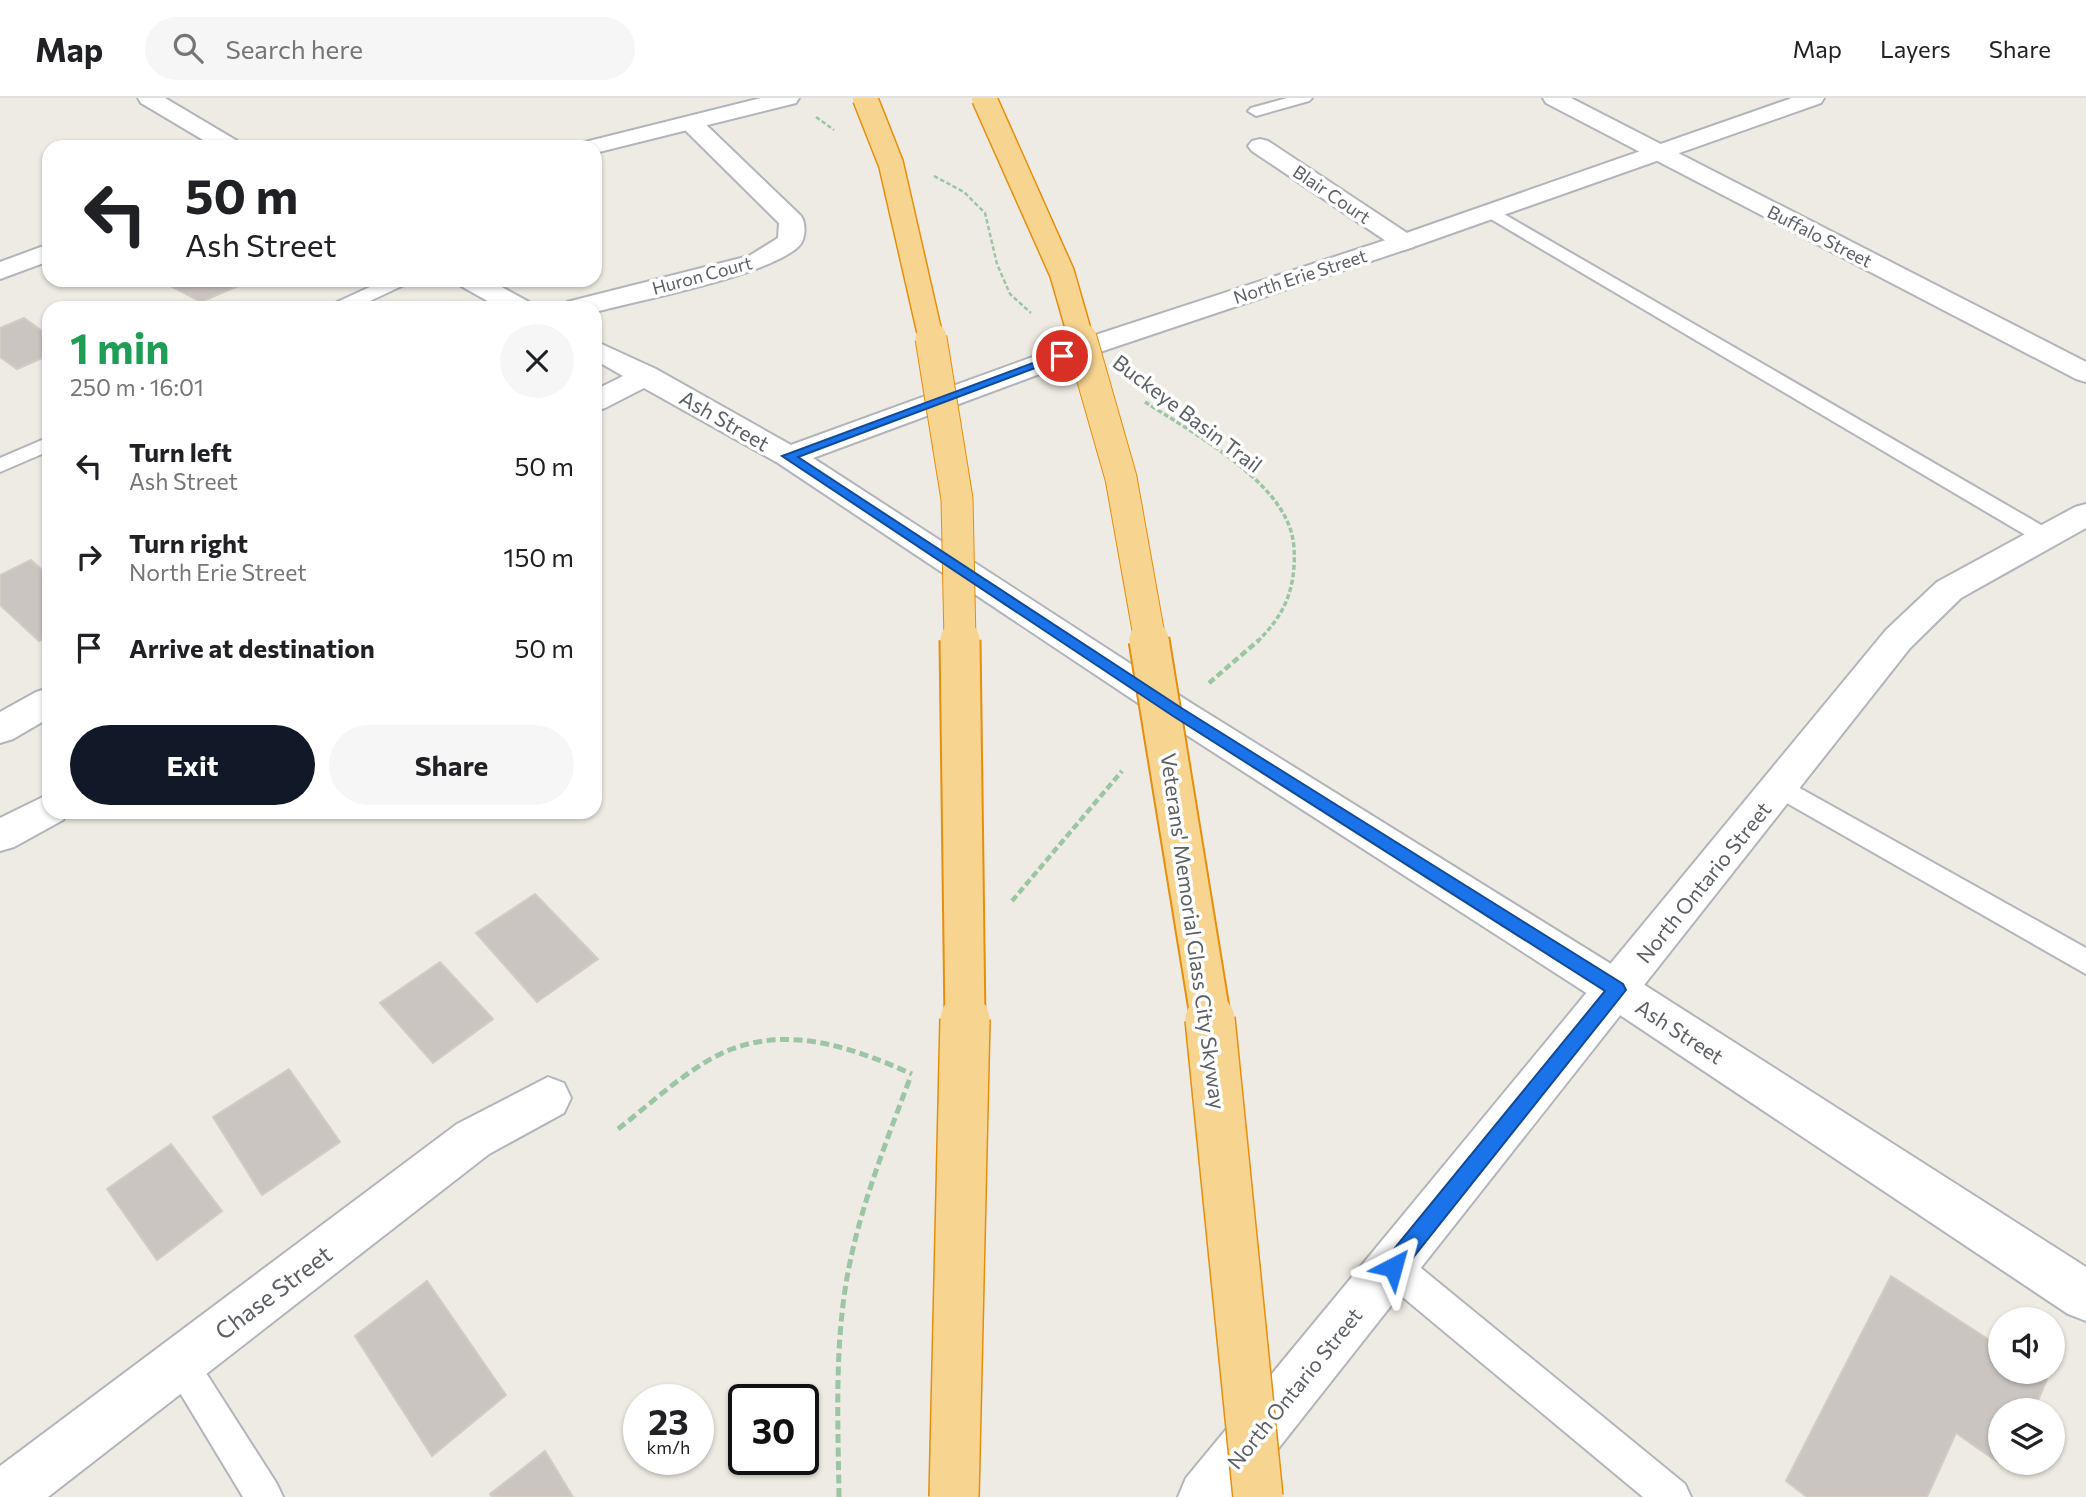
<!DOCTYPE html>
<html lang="en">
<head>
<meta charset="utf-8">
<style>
	:root { --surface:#fff; --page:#f6f6f6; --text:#202124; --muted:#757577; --line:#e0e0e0; --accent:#111827 }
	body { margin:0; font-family:Commissioner,sans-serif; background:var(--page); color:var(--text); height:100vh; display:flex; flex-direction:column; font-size:26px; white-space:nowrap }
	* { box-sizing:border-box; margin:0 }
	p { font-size:23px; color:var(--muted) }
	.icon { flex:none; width:38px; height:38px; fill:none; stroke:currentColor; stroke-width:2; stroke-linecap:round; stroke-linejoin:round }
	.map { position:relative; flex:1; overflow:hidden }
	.side { position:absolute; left:42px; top:203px; width:560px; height:518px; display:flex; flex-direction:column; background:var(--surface); border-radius:21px; box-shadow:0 2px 5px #0004 }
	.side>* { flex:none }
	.guide { position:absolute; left:42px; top:42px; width:560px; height:147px; border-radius:21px; box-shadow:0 2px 5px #0004; background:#fff; color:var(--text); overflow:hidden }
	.fabs { position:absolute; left:1988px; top:1209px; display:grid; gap:14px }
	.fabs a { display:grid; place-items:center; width:77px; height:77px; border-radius:50%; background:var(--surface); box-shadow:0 2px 5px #0004; font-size:35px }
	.speed { position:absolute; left:623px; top:1286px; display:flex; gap:14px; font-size:35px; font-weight:700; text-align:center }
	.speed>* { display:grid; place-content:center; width:91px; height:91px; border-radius:50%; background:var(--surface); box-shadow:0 2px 5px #0004; line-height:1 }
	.speed small { font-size:18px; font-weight:400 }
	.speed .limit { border:4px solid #111; border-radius:10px; background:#fff; color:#111 }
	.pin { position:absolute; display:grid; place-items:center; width:60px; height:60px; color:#fff; margin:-30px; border:4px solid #fff; border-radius:50%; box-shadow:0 2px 7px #0007 }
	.me { position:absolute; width:77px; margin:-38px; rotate:39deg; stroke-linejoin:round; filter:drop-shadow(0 0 5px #0008) }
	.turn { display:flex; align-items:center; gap:24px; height:147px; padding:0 28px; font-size:32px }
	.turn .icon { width:91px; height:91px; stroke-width:2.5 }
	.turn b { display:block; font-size:49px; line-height:60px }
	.round { display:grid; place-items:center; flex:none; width:74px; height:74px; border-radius:37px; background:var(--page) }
	.head { display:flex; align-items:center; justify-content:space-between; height:119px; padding:0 28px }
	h1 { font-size:42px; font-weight:700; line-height:52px; color:#1e9e55 }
	.action { display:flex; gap:14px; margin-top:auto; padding:14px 28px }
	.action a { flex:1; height:80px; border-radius:42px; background:var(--accent); color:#fff; font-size:28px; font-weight:700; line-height:80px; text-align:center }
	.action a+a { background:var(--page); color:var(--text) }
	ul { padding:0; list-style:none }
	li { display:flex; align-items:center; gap:21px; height:91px; padding:0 28px }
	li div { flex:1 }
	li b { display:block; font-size:26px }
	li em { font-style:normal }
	header { display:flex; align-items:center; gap:42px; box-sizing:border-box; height:98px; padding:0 35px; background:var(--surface); border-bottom:2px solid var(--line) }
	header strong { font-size:33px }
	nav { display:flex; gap:38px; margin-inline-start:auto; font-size:24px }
	.search { width:490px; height:63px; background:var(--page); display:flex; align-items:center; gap:18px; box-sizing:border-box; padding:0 24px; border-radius:38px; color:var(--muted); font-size:26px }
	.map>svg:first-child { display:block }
	.building { fill:#cac5c1; stroke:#d2ccc3; stroke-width:2 }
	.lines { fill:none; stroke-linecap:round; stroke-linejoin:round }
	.lane-casing { stroke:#b2b5b9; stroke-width:4 }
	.street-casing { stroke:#b2b5b9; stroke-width:4 }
	.secondary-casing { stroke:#b1b4b8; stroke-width:4 }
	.path-far3 { stroke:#9cc5a4; stroke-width:2.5; stroke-dasharray:4.5 2.5; stroke-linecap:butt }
	.path-far2 { stroke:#9cc5a4; stroke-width:3.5; stroke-dasharray:5 2.5; stroke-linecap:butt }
	.path-far1 { stroke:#9cc5a4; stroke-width:4.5; stroke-dasharray:7 3.5; stroke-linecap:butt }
	.path { stroke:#9cc5a4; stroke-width:5; stroke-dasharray:9 4.5; stroke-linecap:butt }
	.lane { fill:#fff; fill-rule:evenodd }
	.street { fill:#fff; fill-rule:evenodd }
	.secondary { fill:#fff; fill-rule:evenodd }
	.highway-bridge-far3-casing { stroke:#e78e0b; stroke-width:27; stroke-linecap:butt }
	.highway-bridge-far2-casing { stroke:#e78e0b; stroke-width:33; stroke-linecap:butt }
	.highway-bridge-far1-casing { stroke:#e78e0b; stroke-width:43; stroke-linecap:butt }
	.highway-bridge-casing { stroke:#e78e0b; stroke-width:52; stroke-linecap:butt }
	.highway-bridge-far3 { stroke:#f8d491; stroke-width:24 }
	.highway-bridge-far2 { stroke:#f8d491; stroke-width:31 }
	.highway-bridge-far1 { stroke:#f8d491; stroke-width:39 }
	.highway-bridge { stroke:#f8d491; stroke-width:49 }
	.route { fill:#1a73e8; stroke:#114b97; stroke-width:2 }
	.labels { text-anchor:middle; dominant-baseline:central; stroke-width:7; stroke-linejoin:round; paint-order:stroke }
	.far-street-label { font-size:18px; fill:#5c6064; stroke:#fff }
	.street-label { font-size:21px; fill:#5c6064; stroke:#fff }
	.near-street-label { font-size:24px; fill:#5c6064; stroke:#fff }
</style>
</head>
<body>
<header>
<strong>Map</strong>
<div class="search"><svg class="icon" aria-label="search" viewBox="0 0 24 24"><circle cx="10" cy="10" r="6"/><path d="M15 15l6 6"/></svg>Search here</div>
<nav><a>Map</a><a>Layers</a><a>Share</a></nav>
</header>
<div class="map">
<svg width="2086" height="1399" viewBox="0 0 2086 1399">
	<rect width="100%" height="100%" fill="#eeebe4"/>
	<path class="building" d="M159 182H228L238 188 201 204Z
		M24 220 49 238V257L17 271 0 259V230Z
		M31 462 49 478V538L39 543 0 507V477Z
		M535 796 598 861 537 904 476 835Z
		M440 864 493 921 433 965 380 905Z
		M289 971 340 1044 262 1097 213 1019Z
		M171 1046 222 1113 157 1162 107 1091Z
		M1891 1178 2000 1249V1274H2037L2047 1281 2034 1312H2000V1365H2012L2009 1372 1956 1335 1927 1399H1807L1786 1383Z
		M427 1183 506 1297 432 1358 355 1238Z
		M545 1353 573 1399H492L490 1396Z"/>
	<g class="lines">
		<defs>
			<path id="lane" d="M1287 0H1312L1309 3 1256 18 1248 13 1251 10Z
				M1490 108 2055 435 2058 440 2055 445H2039L1484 117 1482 113Z
				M385 182H409L406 186 355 210H331L333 206Z
				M49 339V353L0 374V360Z
				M1780 679 2086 850V876L1771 696 1767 689 1771 682Z
				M1393 1152 1405 1157 1685 1386 1691 1399H1643L1381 1181 1376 1169 1381 1157Z
				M180 1247 192 1253 277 1386 283 1399H243L162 1265 168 1253Z"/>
			<path id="street" d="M1543 0H1571L2086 264V284L2076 281 1546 5Z
				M691 18 699 20 801 118C806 125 806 141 799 148 770 177 640 202 595 214V210H564L567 204 749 158 778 140 779 125 683 30 680 25 683 20Z
				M1260 41 1268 43 1413 139 1417 144 1413 149 1404 152 1395 149 1252 53 1248 48 1252 43Z
				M49 146V163L0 181V164Z
				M2086 406V430L1961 500 1910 550 1240 1399H1178L1186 1380 1886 532 1937 484 2075 409Z
				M548 979 564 985 571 1000 564 1015 489 1056 48 1399H0V1368L457 1026Z"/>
			<path id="secondary" d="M138 0H165L239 44 243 49H215L141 5Z
				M761 0H799L796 5 595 55V49H581L585 44Z
				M1792 0H1824L1821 5 1413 149 1091 257 813 360 1191 605 1632 879 2086 1169V1223L2068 1216 1602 905 1165 623 778 365 644 290 605 310 595 313V292L623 278 595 262V243L656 271 791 347 1071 245 1395 139Z
				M457 182H489L529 204 532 210H500L461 188Z
				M49 590V620L13 641 0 645V614L36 594Z
				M49 696V714H67L63 722 14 749 0 753V720Z"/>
		</defs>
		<use href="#lane" class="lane-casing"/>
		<use href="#street" class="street-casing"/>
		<use href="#secondary" class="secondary-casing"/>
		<path class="path-far3" d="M816 19 834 32
			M934 78 964 94 985 115 997 166 1010 196 1031 215"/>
		<path class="path-far2" d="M1145 304C1190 333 1267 375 1288 425 1294 438 1295 454 1294 468 1292 500 1280 521 1258 543"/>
		<path class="path-far1" d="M1209 585 1259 542
			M1012 803 1122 673"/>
		<path class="path" d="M618 1031C652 1005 692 966 732 951 793 928 856 951 912 976
			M839 1399C838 1323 834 1244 849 1169 862 1104 887 1042 910 980"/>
		<use href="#lane" class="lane"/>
		<use href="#street" class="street"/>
		<use href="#secondary" class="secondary"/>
		<defs>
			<path id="highway-bridge-far3" d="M865 0 891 66 931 241
				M984 0 1062 175 1081 241"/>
			<path id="highway-bridge-far2" d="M931 240 957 401 960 543
				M1081 240 1121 380 1150 543"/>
			<path id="highway-bridge-far1" d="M960 542 965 923
				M1149 542 1211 923"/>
			<path id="highway-bridge" d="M1210 921 1258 1399
				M954 1399 965 921"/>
		</defs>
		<use href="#highway-bridge-far3" class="highway-bridge-far3-casing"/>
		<use href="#highway-bridge-far2" class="highway-bridge-far2-casing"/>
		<use href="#highway-bridge-far1" class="highway-bridge-far1-casing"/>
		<use href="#highway-bridge" class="highway-bridge-casing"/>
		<use href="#highway-bridge-far3" class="highway-bridge-far3"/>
		<use href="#highway-bridge-far2" class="highway-bridge-far2"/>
		<use href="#highway-bridge-far1" class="highway-bridge-far1"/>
		<use href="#highway-bridge" class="highway-bridge"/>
	</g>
	<path class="route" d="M1057 256 1067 258 798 359 1183 611 1623 886 1626 892 1400 1176 1393 1179 1385 1176 1382 1169 1385 1162 1605 893 1173 618 782 358Z"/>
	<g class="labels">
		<g class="far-street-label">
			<text transform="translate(1332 96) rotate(34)">Blair Court</text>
			<text transform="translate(1820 138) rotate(27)">Buffalo Street</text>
			<text transform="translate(702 177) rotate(-15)">Huron Court</text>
			<text transform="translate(1300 178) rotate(-18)">North Erie Street</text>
		</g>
		<g class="street-label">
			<text transform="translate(1188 315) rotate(37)">Buckeye Basin Trail</text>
			<text transform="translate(725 322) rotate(30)">Ash Street</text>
			<text transform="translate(1703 784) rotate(-51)">North Ontario Street</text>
			<text transform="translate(1194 833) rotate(82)">Veterans' Memorial Glass City Skyway</text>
			<text transform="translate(1680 933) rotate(33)">Ash Street</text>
			<text transform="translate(1294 1290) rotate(-51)">North Ontario Street</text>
		</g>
		<g class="near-street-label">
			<text transform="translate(273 1194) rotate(-37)">Chase Street</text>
		</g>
	</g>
</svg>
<div class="fabs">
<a><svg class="icon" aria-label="sound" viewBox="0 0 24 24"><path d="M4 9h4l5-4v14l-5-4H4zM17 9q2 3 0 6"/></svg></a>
<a><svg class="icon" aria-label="layers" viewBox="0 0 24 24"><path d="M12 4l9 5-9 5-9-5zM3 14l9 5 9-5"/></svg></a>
</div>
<div class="speed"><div>23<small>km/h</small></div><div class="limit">30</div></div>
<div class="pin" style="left:1062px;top:258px;background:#d93025"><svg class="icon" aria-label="arrive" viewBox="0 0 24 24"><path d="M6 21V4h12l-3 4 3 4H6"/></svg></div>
<svg class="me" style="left:1393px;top:1169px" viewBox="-20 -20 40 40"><path d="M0-17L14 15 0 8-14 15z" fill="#1a73e8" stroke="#fff" stroke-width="4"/></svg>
<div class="guide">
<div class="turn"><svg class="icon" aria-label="left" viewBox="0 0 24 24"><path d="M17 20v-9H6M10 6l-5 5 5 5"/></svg><div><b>50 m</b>Ash Street</div></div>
</div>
<section class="side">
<div class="head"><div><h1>1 min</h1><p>250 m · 16:01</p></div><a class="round"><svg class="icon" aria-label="close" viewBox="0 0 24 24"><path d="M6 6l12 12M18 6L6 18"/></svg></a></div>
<ul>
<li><svg class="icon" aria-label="left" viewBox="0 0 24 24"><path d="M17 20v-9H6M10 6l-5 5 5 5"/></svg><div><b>Turn left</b><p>Ash Street</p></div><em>50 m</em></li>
<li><svg class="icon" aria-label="right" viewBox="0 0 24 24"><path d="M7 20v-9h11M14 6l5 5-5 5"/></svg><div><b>Turn right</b><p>North Erie Street</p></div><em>150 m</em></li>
<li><svg class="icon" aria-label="arrive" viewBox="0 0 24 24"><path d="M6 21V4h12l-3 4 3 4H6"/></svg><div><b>Arrive at destination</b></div><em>50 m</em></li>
</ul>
<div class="action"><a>Exit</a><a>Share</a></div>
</section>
</div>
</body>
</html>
